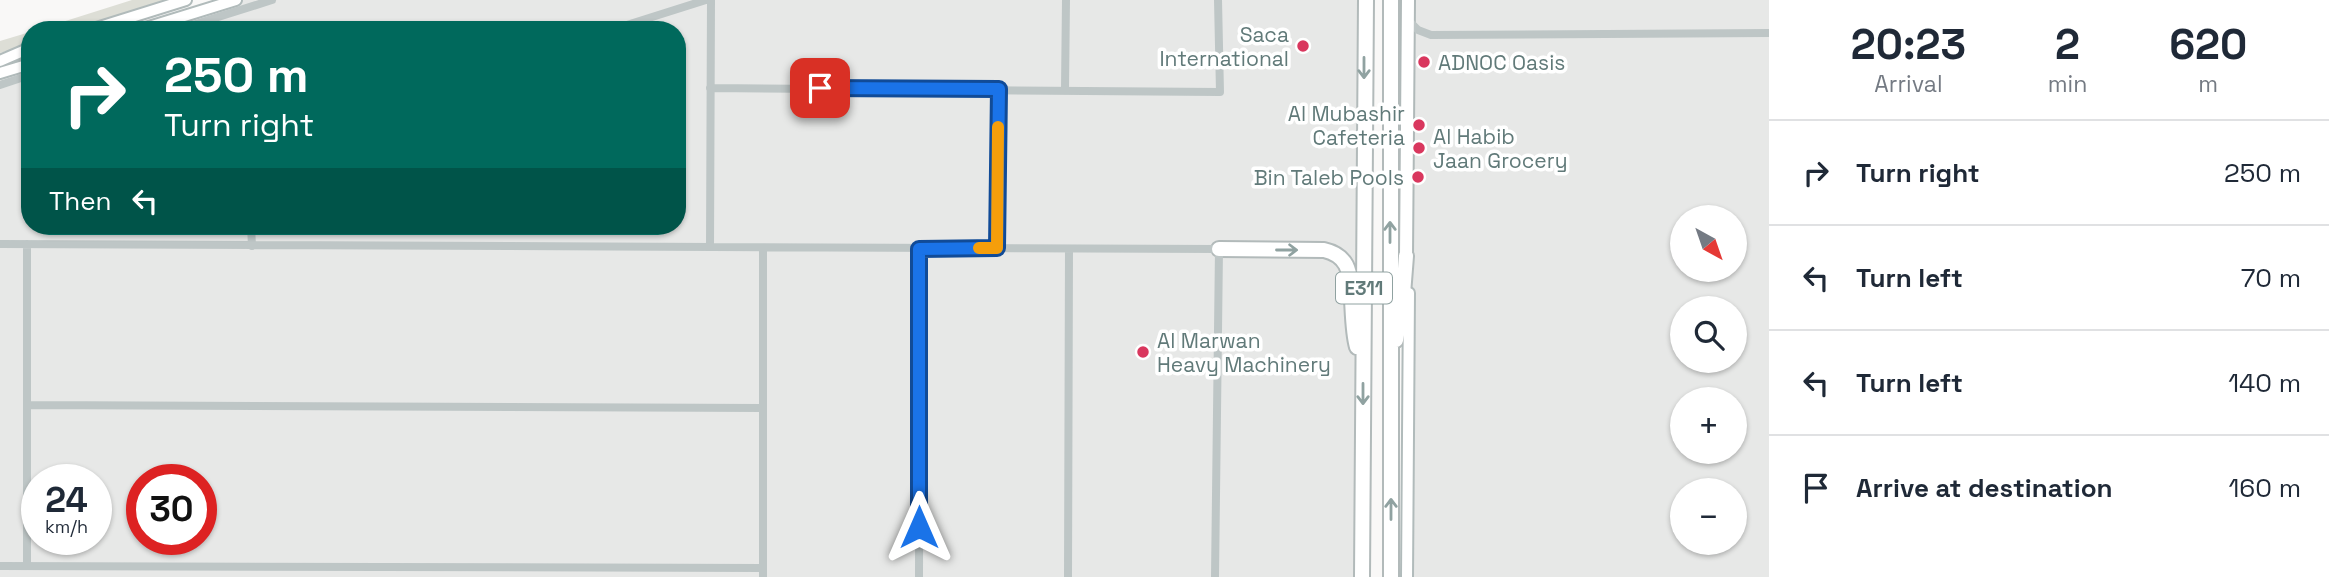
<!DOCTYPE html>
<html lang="en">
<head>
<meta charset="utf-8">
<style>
	:root { --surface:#fff; --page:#f2f2f3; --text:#1f2937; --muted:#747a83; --line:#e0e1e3 }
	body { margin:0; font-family:"Space Grotesk",sans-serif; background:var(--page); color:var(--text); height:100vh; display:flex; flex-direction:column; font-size:26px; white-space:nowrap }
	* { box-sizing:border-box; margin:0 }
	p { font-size:23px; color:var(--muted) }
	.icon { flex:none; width:38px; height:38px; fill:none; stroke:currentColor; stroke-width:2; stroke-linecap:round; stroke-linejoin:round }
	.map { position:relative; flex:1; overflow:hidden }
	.sheet { display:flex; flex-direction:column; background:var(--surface); width:560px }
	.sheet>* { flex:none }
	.top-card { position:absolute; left:21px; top:21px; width:665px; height:214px; border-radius:28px; box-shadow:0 2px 5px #0004; background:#00695c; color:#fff; overflow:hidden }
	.needle { width:46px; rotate:140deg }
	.tools { position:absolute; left:1670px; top:205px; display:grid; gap:14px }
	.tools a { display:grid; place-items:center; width:77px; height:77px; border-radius:50%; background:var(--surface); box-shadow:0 2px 5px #0004; font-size:35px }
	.speed { position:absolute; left:21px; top:464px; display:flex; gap:14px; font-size:35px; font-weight:700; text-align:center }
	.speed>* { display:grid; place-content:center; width:91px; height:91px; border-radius:50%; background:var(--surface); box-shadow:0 2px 5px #0004; line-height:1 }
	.speed small { font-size:18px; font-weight:400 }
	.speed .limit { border:10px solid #d22; background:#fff; color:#111 }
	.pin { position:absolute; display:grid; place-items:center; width:60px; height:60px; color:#fff; margin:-30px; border-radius:14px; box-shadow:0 4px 10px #0006 }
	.me { position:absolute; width:77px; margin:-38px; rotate:0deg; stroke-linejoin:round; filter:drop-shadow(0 0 5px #0008) }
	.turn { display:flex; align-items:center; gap:24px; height:147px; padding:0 28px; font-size:32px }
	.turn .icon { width:91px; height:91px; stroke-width:2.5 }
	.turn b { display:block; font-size:49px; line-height:60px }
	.then { display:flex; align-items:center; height:66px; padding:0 28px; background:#0003; gap:14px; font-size:26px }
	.eta { display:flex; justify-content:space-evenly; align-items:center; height:119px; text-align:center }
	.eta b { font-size:42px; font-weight:600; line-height:49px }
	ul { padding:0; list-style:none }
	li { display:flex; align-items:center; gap:21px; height:105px; padding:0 28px; border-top:2px solid var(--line) }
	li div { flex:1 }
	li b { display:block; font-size:26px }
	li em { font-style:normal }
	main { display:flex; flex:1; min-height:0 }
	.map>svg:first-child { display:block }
	.built { fill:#e7e8e7; fill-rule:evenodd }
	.green { fill:#ddded6 }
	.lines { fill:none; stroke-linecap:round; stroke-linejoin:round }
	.secondary-casing { stroke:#b1bbbb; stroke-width:14 }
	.primary-casing { stroke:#b0b9b9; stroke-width:16 }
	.highway-casing { stroke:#b2baba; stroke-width:18 }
	.street { stroke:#bec6c6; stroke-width:8 }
	.secondary { stroke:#fff; stroke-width:10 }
	.primary { stroke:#fff; stroke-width:12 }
	.highway { stroke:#fff; stroke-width:14 }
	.oneway { stroke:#90a2a1 }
	.route-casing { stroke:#114b97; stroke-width:18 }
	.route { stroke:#1a73e8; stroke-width:12 }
	.slow { stroke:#f59e0b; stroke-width:12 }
	.poi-dot { fill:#d9375e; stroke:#fff; stroke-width:2.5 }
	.labels { text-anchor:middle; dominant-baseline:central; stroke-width:7; stroke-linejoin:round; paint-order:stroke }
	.shield { fill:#fff; stroke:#90a2a1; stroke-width:2 }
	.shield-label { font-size:19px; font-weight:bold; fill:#617a79 }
	.poi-label { font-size:21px; fill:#617a79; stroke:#fff; text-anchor:end }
</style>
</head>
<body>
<main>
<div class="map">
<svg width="1769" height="577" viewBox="0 0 1769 577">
	<rect width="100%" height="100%" fill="#f9f8f7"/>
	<path class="built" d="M214 0H1361L1359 577H0V69L30 59V226H677V30H121ZM37 480H96V539H37ZM142 480H201V539H142Z
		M1411 0H1769V577H1403ZM1682 217H1734V270H1682ZM1682 308H1734V360H1682ZM1682 399H1734V452H1682ZM1682 490H1734V542H1682Z"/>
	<path class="green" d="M132 0H169L74 30H37Z
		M30 32V44L0 53V41Z"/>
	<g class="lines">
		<defs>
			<path id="secondary" d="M90 30 186 0
				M139 30 236 0
				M0 61 30 48
				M0 73 30 64
				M1407 577 1409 293"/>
			<path id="primary" d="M1406 256 1408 0"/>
			<path id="highway" d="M1391 0V577
				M1219 249 1324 250C1333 252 1341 256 1346 265 1355 283 1350 323 1357 347
				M1396 340 1402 307 1406 256
				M1362 577 1366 0"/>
		</defs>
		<use href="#secondary" class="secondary-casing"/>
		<use href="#primary" class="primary-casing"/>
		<use href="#highway" class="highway-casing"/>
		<path class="street" d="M1407 19 1418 30 1431 35 1769 33
			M177 30 272 0
			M611 30 706 0
			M0 85 30 75
			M710 88 1220 92 1218 0
			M1065 89 1066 0
			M251 226 252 246
			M0 244 1219 249 1215 577
			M27 244V566
			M710 247 711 0
			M997 248 999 89
			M27 405 763 408
			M0 566 763 568
			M763 577V249
			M919 577 920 249
			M1068 577 1069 250"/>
		<use href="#secondary" class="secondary"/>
		<use href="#primary" class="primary"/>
		<use href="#highway" class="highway"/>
	</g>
	<defs><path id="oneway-shaft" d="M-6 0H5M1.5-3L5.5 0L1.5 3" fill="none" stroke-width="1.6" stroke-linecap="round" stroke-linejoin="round" transform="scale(1.75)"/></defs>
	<g class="oneway">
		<use href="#oneway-shaft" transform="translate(1364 68) rotate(90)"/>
		<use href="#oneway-shaft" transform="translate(1390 232) rotate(-90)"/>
		<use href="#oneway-shaft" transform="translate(1287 250)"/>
		<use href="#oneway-shaft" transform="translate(1363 394) rotate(90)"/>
		<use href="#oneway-shaft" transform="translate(1391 509) rotate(-90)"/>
	</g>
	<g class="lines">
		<defs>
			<path id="route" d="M820 88 999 89 997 248 919 249V527"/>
		</defs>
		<use href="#route" class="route-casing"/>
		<use href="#route" class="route"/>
		<path class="slow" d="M979 248H997L998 127"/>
	</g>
	<g class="poi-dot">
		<circle cx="1303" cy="46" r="7"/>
		<circle cx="1424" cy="62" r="7"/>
		<circle cx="1419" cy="125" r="7"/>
		<circle cx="1419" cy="148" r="7"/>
		<circle cx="1418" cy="177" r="7"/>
		<circle cx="1143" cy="352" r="7"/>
	</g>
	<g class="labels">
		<rect class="shield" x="1336" y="272.5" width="56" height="31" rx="5"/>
		<g class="shield-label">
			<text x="1364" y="288">E311</text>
		</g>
		<g class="poi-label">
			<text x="1289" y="34">Saca<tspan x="1289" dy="24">International</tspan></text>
			<text x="1438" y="62" text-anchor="start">ADNOC Oasis</text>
			<text x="1405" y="113">Al Mubashir<tspan x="1405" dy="24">Cafeteria</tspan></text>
			<text x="1433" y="136" text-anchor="start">Al Habib<tspan x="1433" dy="24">Jaan Grocery</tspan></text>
			<text x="1404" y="177">Bin Taleb Pools</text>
			<text x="1157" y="340" text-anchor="start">Al Marwan<tspan x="1157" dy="24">Heavy Machinery</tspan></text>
		</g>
	</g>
</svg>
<div class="tools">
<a><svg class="needle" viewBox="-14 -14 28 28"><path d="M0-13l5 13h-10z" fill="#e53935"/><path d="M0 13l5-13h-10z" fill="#747a83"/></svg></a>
<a><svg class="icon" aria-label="search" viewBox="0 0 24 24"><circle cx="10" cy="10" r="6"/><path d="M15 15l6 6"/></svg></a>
<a>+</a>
<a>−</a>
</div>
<div class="speed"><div>24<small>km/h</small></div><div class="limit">30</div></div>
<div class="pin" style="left:820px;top:88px;background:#d93025"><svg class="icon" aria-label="arrive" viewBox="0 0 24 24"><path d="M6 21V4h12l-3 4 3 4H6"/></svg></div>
<svg class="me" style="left:919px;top:527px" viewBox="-20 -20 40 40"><path d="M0-17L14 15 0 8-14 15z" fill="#1a73e8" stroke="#fff" stroke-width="4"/></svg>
<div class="top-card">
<div class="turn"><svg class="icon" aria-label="right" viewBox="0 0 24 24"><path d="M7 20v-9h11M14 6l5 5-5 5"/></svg><div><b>250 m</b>Turn right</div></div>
<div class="then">Then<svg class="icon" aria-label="left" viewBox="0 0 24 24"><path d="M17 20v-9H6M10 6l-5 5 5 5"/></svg></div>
</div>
</div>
<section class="sheet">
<div class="eta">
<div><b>20:23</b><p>Arrival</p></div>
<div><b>2</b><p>min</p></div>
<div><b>620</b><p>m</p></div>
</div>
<ul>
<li><svg class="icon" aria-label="right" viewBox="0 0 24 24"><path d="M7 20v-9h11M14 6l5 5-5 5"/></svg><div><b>Turn right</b></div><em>250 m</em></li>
<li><svg class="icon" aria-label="left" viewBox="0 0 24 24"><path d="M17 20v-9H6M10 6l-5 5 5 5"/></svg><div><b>Turn left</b></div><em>70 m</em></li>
<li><svg class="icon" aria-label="left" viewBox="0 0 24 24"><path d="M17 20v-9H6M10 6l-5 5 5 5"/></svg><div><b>Turn left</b></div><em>140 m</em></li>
<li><svg class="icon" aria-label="arrive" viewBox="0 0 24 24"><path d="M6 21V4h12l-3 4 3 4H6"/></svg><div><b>Arrive at destination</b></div><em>160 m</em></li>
</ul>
</section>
</main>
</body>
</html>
